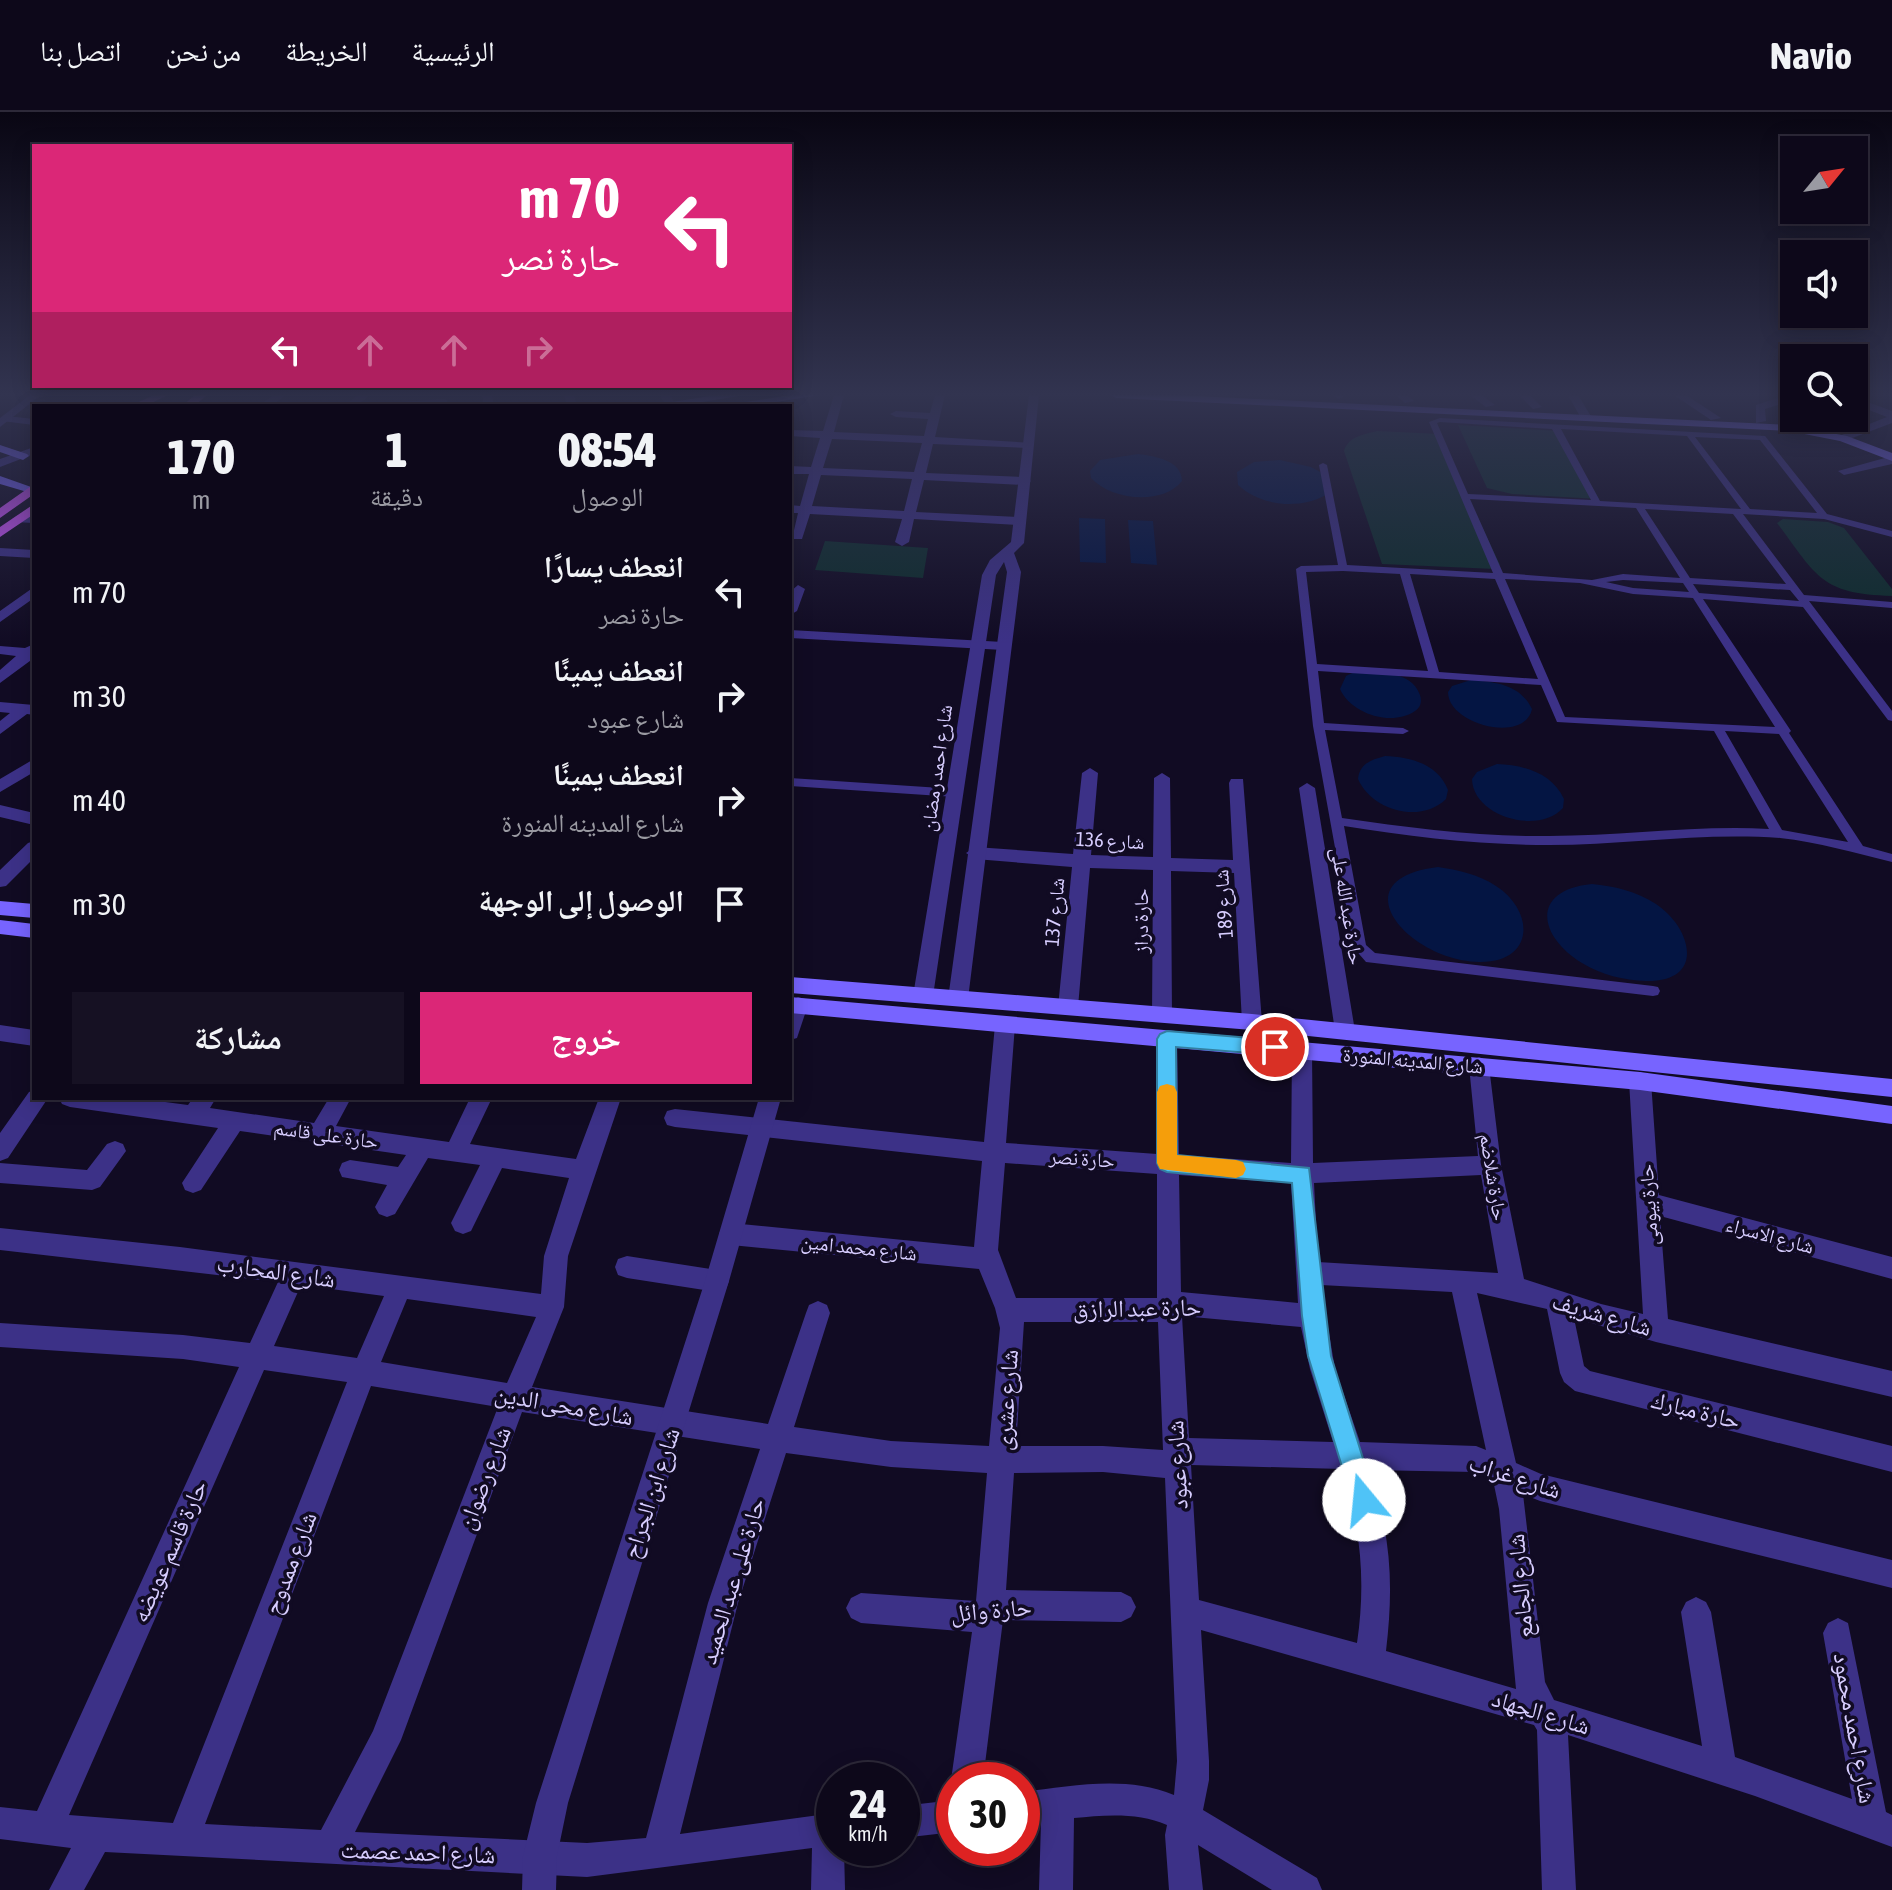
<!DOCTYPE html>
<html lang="ar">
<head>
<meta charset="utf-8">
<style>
	:root { --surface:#0d081a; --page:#161123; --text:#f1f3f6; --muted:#9a9aa2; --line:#2d2939; --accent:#db2777 }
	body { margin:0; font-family:"Asap Condensed","Noto Naskh Arabic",sans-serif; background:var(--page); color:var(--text); direction:rtl; height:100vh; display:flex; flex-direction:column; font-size:30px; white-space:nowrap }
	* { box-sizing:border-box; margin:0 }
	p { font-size:26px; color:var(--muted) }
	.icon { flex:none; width:44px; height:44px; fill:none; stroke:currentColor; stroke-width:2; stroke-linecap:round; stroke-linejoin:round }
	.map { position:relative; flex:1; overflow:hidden; direction:ltr }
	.panel { position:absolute; left:32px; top:292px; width:760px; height:696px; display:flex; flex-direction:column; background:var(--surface); border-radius:0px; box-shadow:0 4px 20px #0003,0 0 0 2px var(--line); direction:rtl }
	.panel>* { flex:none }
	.top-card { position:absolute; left:32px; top:32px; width:760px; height:244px; border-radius:0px; box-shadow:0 4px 20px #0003,0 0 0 2px var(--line); direction:rtl; background:#db2777; color:#fff; overflow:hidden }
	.needle { width:52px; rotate:60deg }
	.fabs { position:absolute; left:1780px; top:24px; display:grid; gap:16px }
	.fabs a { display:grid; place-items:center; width:88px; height:88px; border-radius:0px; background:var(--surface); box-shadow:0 4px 20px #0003,0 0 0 2px var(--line); font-size:40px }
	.speed { position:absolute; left:816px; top:1650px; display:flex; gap:16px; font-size:40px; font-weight:700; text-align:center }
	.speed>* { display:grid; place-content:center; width:104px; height:104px; border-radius:50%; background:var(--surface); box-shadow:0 4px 20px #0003,0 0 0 2px var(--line); line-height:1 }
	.speed small { font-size:20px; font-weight:400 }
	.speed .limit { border:12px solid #d22; background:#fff; color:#111 }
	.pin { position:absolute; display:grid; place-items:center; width:68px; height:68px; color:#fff; margin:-34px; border:4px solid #fff; border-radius:50%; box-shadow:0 2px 8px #0007 }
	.me { position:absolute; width:88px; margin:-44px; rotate:343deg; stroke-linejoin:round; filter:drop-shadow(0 0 6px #0008) }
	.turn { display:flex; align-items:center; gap:28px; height:168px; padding:0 40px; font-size:36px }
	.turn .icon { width:104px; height:104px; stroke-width:2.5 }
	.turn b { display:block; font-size:56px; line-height:68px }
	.lanes { display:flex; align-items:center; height:76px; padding:0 40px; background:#0003; justify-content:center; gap:40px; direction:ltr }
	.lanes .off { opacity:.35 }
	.eta { display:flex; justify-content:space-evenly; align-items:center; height:136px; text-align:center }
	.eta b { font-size:48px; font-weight:800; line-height:56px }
	.cta { display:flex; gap:16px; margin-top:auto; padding:16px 40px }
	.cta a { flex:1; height:92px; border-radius:0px; background:var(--accent); color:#fff; font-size:32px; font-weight:800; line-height:92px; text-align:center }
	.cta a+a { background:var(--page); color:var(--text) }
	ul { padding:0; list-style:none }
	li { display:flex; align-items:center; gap:24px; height:104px; padding:0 40px }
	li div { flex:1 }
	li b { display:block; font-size:30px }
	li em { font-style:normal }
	header { display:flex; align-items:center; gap:48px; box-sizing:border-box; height:112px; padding:0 40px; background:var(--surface); border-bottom:2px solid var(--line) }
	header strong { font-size:38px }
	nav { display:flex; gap:44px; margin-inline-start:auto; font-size:28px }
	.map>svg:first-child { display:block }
	.green { fill:#0e2c2d }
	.water { fill:#041543 }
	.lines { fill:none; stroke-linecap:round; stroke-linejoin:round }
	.service { fill:#3c3187; fill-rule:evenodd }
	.minor { fill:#3c3187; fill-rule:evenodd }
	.tertiary { fill:#3c3187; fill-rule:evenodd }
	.secondary { fill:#7764ff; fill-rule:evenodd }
	.primary { fill:#cf54ff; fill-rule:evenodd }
	.route { fill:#4fc3f7; stroke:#337fa1; stroke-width:2 }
	.slow { fill:#f59e0b }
	.labels { text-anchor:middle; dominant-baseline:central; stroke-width:7; stroke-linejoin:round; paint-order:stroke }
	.street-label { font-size:20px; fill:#d7cdff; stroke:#110b23 }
	.near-street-label { font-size:24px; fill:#d7cdff; stroke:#110b23 }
</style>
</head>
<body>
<header>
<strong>Navio</strong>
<nav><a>الرئيسية</a><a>الخريطة</a><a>من نحن</a><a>اتصل بنا</a></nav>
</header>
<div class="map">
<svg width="1892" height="1778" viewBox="0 0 1892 1778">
	<rect width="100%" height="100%" fill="#110b23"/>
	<path class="green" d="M1458 313 1560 319 1599 387 1512 382 1487 376Z
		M1377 319 1439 322 1500 453 1495 457 1382 452 1344 339C1349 324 1362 323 1377 319Z
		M1783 407 1828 410 1844 416 1892 477V484C1820 482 1817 464 1777 411Z
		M825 429 928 436 923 466 815 458Z"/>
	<path class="water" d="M1138 342C1154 344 1182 348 1182 369 1162 394 1111 388 1091 366L1090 359 1100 348Z
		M1280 348 1311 355 1322 361 1326 383C1299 398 1261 394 1238 373L1237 360 1254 350Z
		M1079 406 1105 407 1106 451 1080 450Z
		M1128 408 1153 409 1157 453 1131 451Z
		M1354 560C1375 561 1411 557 1420 583 1422 589 1421 595 1415 599 1392 615 1351 602 1340 577L1346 564Z
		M1471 568C1495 570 1520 572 1532 597 1525 632 1448 613 1448 580L1452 574Z
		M1385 644C1411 645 1438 652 1448 678L1446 687C1421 712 1372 699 1358 667 1360 651 1371 648 1385 644Z
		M1497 652C1524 653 1552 661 1564 687L1563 696C1539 723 1473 705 1472 667L1477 660Z
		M1438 755C1458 758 1478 762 1496 774 1536 800 1534 851 1479 850 1409 849 1337 767 1438 755Z
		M1592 772C1614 774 1636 779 1656 792 1692 816 1706 870 1646 869 1623 868 1602 863 1582 851 1537 823 1531 778 1592 772Z"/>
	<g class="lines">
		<path class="service" d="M1440 306 1765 324 1827 402 1892 419V425L1824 407 1743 402 1804 483 1892 490V496L1809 489 1892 599V609L1888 608 1803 495 1703 487 1791 619 1789 621 1863 734 1892 742V750C1855 741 1818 730 1780 726 1703 720 1626 733 1549 733 1480 733 1412 725 1344 714L1366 833 1375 841 1653 874 1658 875 1660 879 1658 883 1653 884 1366 850 1353 835 1313 614 1296 457 1301 454 1338 453 1319 353 1323 351 1327 353 1347 453 1493 461 1429 310ZM1440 310 1552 317 1591 388 1468 382 1437 311ZM1561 317 1687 324 1741 397 1600 389ZM1695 325 1760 328 1817 401 1750 397ZM1470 387 1636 396 1680 466 1623 462 1592 468 1503 461ZM1645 397 1733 402 1786 472 1690 466ZM1343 459 1400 462 1428 559 1317 552 1306 460ZM1410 462 1495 467 1538 567 1439 560ZM1505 467 1580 471 1633 482 1693 486 1775 615 1565 605ZM1623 468 1683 471 1689 480 1633 476 1606 470ZM1693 472 1790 478 1799 489 1699 481ZM1318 559 1541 573 1557 610 1714 619 1769 717C1696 713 1623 724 1549 724 1480 725 1411 716 1342 706L1325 618 1403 622 1409 619 1403 616 1324 611ZM1725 619 1779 622 1848 730 1782 718Z
			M790 666 956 677 962 681 956 685 790 674Z"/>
		<path class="minor" d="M274 283H286L271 294H258Z
			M358 283H370L356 294H344Z
			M482 283H492L494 294H484Z
			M564 283H574L577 294H567Z
			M660 283H670L675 292 666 294Z
			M834 283H844L834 320 924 324 928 307 896 305 890 302 896 299 930 301 935 283H945L935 325 1033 331V335L1029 336 933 332 926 361 1025 365 1031 369 1025 373 924 368 916 400 1020 405 1026 409 1020 413 914 407 909 430 902 434 895 430 902 407 810 402 802 427H792L798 401H790V393L800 394 809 362H790V354L811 355 820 326 790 324V318L823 319ZM832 327 922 331 914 360 823 356ZM821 363 912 367 904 399 812 394Z
			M1332 283H1343L1344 284 1339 287Z
			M1396 283H1407L1414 289 1405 291Z
			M1470 283H1482L1495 293 1486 295Z
			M1519 283H1530L1542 295 1533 297Z
			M1568 283H1578L1592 306 1590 308H1582Z
			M1674 283H1686L1721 306 1711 308Z
			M1787 283H1794V288L1765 297 1766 309 1756 311V293Z
			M1854 285 1892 299V311L1847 328H1839V324L1887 305 1854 292Z
			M443 287 447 288V292L384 294 389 291Z
			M6 304 34 307V313L2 309V305Z
			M1892 344V352L1844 363 1838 359Z
			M18 403H34V411L14 410 12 407Z
			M0 436 34 438V446L0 444Z
			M798 473 805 477 797 499 790 503V480Z
			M34 475V486L0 510V499Z
			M790 518 1003 530 1010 534 1003 538 790 526Z
			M34 532V546L0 571V558L16 544 0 542V534L25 536Z
			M0 590 34 593V603L27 602 0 622V609L10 601 0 600Z
			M34 647V660L0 680V667Z
			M1090 656 1098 661 1091 743 1153 745 1154 666 1162 661 1170 666 1171 746 1233 748 1229 671 1231 667H1243L1262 910 1259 916H1245L1242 910 1234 761 1171 759 1172 904 1169 910H1155L1152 904 1153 758 1090 756 1078 895 1075 901H1061L1058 895 1072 755 975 747 966 741 975 735 1073 742 1082 661Z
			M1307 671 1315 676 1355 919 1352 925H1338L1335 919 1299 676Z
			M0 693 34 701V713L0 705Z
			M34 729V746L6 774 0 775V758L28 731Z
			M1005 905 1012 907 1015 913 1006 1031 1157 1042V927L1160 921 1167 919 1174 921 1177 927 1179 1043 1291 1051 1292 938 1295 932 1302 930 1309 932 1312 938 1313 1051 1478 1044 1469 954 1472 948 1479 945 1486 948 1489 954 1501 1053 1524 1167 1601 1192 1643 1202 1629 969 1632 963 1640 960 1648 963 1651 969 1659 1083 1892 1145V1167L1660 1104 1668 1207 1892 1259V1285L1656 1230 1574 1206 1584 1254 1590 1259 1892 1334V1360L1575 1279 1564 1270 1560 1261 1547 1197 1477 1181 1516 1351 1541 1362 1892 1448V1476L1540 1389 1523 1382 1545 1570 1554 1588 1702 1634 1681 1500 1686 1490 1696 1485 1706 1490 1711 1500 1735 1645 1852 1687 1823 1521 1828 1511 1838 1506 1848 1511 1886 1700 1892 1703V1735L1755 1684 1568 1623 1576 1778H1542L1537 1618 1534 1613 1201 1518 1209 1649V1668L1203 1698 1317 1766 1322 1778H1272L1198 1733 1203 1778H1169L1165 1723 1167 1713C1138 1700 1104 1703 1074 1706L1073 1778H1039L1041 1710 1022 1712V1680C1073 1674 1125 1663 1174 1683L1177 1649 1165 1366 1103 1360 1014 1361 1006 1478 1121 1480 1131 1485 1136 1495 1131 1505 1121 1510 1003 1508 983 1668H954V1675L951 1668 972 1520 861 1511 851 1506 846 1496 851 1486 861 1481 976 1489 987 1361 891 1355 786 1341 738 1491 680 1722 834 1701V1736H844L845 1778H811L812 1736 587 1765 105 1740 84 1778H49L71 1736 0 1727V1695L37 1699 239 1255 183 1247 0 1235V1211L183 1223 250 1231 278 1170 0 1138V1116L180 1135 541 1182 544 1144 569 1066 502 1056 471 1119 463 1122 455 1119 451 1111 480 1053 428 1046 395 1102 387 1105 379 1102 375 1095 387 1073 342 1065 339 1058 342 1051 350 1048 398 1055 406 1043 240 1019 201 1078 193 1081 185 1078 182 1071 218 1016 70 995 62 992 59 986H135L188 993 193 986H216L210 996 314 1011 329 986H351L336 1014 449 1030 470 986H492L470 1032 576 1047 599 986H621L568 1144 564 1195 532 1275 768 1312 806 1201 809 1193 818 1189 827 1193 830 1201 794 1315 891 1329 989 1334 1000 1216 995 1196 979 1157 731 1133 723 1130 719 1122 723 1114 731 1111 974 1135 982 1049 675 1015 667 1013 664 1006 667 999 675 997 984 1030 995 913 998 907ZM1005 1051 1157 1062V1186H1016L998 1138ZM1179 1063 1291 1071 1298 1191 1181 1180ZM1481 1063 1498 1161 1318 1150 1314 1071ZM301 1173 384 1184 357 1246 274 1234ZM1321 1173 1452 1180 1486 1338 1476 1334 1360 1330 1335 1257ZM407 1187 536 1205 507 1271 381 1250ZM1182 1204 1301 1215 1310 1257 1333 1330 1189 1326ZM1024 1210H1158L1163 1338 1103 1334H1016ZM264 1258 347 1270 173 1711 69 1703ZM371 1274 498 1295 373 1619 321 1718 205 1712ZM522 1300 760 1337 708 1491 646 1726 587 1731 355 1720 401 1628ZM1191 1353 1342 1357C1361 1416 1366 1470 1357 1531L1199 1488ZM1369 1358 1475 1360 1493 1368 1499 1397 1516 1577 1386 1539C1394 1472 1391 1422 1369 1358Z
			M0 913 34 918V934L0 929Z
			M34 978V986H48L8 1046 0 1049V1021L29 980Z
			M115 1029 123 1032 126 1039 100 1075 92 1078 0 1071V1051L87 1058 107 1032Z
			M627 1144 717 1158 726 1161 729 1169 726 1177 717 1180 627 1166 618 1163 615 1155 618 1147Z
			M954 1688V1720L902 1726V1694Z"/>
		<path class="tertiary" d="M30 283H41L0 315V306Z
			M1029 283H1039L1024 431 1014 441 1021 460 968 887 965 892H951L948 887 1007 460 1004 450 996 463 933 884 930 889H916L913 884 982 463 990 448 1011 430Z
			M34 335V342L0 355V347Z
			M798 885 805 887 808 893 797 926 790 928V889Z
			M759 986H781L729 1169 568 1691 557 1744 556 1778H522L523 1744 536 1691 705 1169Z"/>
		<path class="secondary" d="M716 283H745L678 294H647Z
			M791 283H820L751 294H719Z
			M1111 283H1176L1789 313 1847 324 1892 341V349L1840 329 1789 319 1116 286Z
			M0 333 27 342 29 344 23 348 0 340Z
			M0 364 34 376V382L0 372Z
			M0 789 34 792V806L0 803Z
			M0 808 34 812V826L0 822Z
			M790 865 1252 902 1892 967V985L1252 918 790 881Z
			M790 885 1640 960 1892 994V1012L1640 978 790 901Z"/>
		<path class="primary" d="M154 283H168L145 294H130Z
			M195 283H207L194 294H182Z
			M34 372V382L0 406V396Z
			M34 392V402L0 425V415Z"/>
	</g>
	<linearGradient id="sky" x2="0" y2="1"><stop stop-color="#090613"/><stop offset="0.53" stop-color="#323450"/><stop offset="1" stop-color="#323450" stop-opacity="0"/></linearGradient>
	<rect width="1892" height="532" fill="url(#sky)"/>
	<path class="route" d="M1167 919 1275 928 1282 930 1284 935 1282 941 1275 943 1176 935 1177 1043 1309 1056 1331 1244 1376 1388 1372 1397 1364 1401 1355 1397 1308 1244 1302 1204 1292 1071 1167 1060 1160 1057 1157 1051V927L1160 922Z"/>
	<path class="slow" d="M1167 972 1174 974 1177 980V1043L1236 1048 1243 1050 1246 1057 1243 1063 1236 1066 1160 1057 1157 1051V980L1160 974Z"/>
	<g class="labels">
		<g class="street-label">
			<text transform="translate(936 656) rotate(-82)">شارع احمد رمضان</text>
			<text transform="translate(1110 728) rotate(3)">شارع 136</text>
			<text transform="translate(1223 792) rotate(-94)">شارع 189</text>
			<text transform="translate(1348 794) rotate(81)">حارة عبد الله على</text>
			<text transform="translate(1054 800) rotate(-85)">شارع 137</text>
			<text transform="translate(1140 809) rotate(-90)">حارة دراز</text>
			<text transform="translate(1413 948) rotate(5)">شارع المدينه المنورة</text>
			<text transform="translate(326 1022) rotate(8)">حارة على قاسم</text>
			<text transform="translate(1082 1046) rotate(4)">حارة نصر</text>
			<text transform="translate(1494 1065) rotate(81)">حارة شلاضم</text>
			<text transform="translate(1648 1093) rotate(-94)">حارة بيومى</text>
			<text transform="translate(1770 1123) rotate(15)">شارع الاسراء</text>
			<text transform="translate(859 1135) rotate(6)">شارع محمد امين</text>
		</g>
		<g class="near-street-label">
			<text transform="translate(276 1159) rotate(8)">شارع المحارب</text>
			<text transform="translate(1137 1196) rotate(-1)">حارة عبد الرازق</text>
			<text transform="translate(1602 1202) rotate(16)">شارع شريف</text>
			<text transform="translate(1006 1288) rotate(-86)">شارع عشرى</text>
			<text transform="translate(564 1293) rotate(10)">شارع محى الدين</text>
			<text transform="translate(1696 1298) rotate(14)">حارة مبارك</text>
			<text transform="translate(1177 1353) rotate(-93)">شارع عبود</text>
			<text transform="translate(1515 1364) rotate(18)">شارع غراب</text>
			<text transform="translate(484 1366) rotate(-69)">شارع رضوان</text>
			<text transform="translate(651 1381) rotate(-72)">شارع ابن الجراح</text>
			<text transform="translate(169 1439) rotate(-66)">حارة قاسم عويضه</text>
			<text transform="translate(290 1451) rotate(-69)">شارع ممدوح</text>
			<text transform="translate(732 1469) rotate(-73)">حارة على عبد الحميد</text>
			<text transform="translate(1520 1474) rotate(-95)">شارع الجامع</text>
			<text transform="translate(991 1498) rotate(-5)">حارة وائل</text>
			<text transform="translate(1541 1600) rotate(17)">شارع الجهاد</text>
			<text transform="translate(1855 1616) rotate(80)">شارع احمد محمود</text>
			<text transform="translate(418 1740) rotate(2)">شارع احمد عصمت</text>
		</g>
	</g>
</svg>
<div class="fabs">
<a><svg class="needle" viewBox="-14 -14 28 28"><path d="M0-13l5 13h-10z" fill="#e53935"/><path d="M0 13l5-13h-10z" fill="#9a9aa2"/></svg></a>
<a><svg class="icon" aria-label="sound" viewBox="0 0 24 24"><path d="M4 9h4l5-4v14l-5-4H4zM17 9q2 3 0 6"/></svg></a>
<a><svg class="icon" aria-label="search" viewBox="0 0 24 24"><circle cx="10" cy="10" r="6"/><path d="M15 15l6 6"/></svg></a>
</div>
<div class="speed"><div>24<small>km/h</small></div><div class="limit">30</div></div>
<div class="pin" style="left:1275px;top:935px;background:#d93025"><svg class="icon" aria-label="arrive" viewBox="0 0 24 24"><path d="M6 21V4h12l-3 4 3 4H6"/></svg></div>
<svg class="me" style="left:1364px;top:1388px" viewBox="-20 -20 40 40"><circle r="19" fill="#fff"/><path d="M0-13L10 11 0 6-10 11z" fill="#4fc3f7"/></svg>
<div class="top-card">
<div class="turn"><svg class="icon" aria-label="left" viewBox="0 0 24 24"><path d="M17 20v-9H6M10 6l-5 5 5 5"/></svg><div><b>70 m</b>حارة نصر</div></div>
<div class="lanes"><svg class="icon" aria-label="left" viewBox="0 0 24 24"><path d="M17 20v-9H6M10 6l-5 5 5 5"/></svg><svg class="icon off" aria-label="ahead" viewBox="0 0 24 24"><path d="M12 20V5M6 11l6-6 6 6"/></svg><svg class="icon off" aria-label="ahead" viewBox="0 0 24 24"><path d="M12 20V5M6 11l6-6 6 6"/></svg><svg class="icon off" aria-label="right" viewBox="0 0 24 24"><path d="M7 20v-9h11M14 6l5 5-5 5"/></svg></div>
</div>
<section class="panel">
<div class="eta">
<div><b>08:54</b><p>الوصول</p></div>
<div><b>1</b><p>دقيقة</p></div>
<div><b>170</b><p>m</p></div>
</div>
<ul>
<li><svg class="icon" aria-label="left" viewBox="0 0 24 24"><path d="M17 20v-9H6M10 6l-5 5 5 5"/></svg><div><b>انعطف يسارًا</b><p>حارة نصر</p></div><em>70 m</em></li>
<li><svg class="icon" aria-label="right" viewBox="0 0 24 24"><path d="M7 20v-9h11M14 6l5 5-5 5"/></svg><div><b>انعطف يمينًا</b><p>شارع عبود</p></div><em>30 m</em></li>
<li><svg class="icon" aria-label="right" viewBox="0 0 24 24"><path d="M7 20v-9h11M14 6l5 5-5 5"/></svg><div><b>انعطف يمينًا</b><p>شارع المدينه المنورة</p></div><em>40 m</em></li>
<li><svg class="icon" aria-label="arrive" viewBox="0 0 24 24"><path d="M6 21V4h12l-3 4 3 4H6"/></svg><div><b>الوصول إلى الوجهة</b></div><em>30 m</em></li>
</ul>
<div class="cta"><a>خروج</a><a>مشاركة</a></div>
</section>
</div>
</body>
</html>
